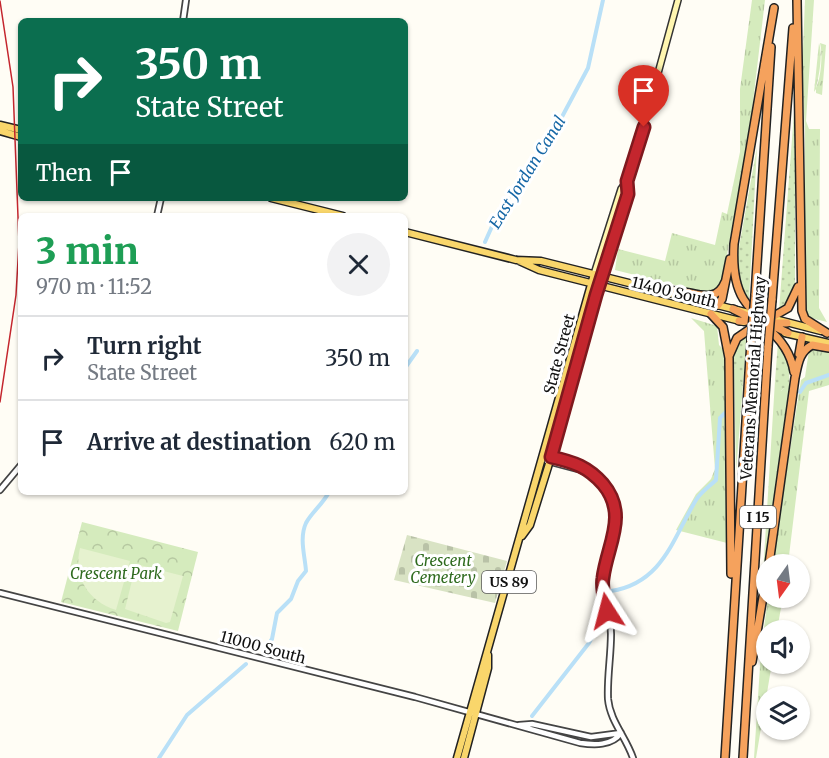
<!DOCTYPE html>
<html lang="en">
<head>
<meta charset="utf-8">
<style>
	:root { --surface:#fff; --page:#f2f2f3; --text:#1f2937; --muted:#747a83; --line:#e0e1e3 }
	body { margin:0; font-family:Merriweather,serif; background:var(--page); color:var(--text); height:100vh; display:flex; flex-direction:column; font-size:22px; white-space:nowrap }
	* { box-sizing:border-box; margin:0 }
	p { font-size:20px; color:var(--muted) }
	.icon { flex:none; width:33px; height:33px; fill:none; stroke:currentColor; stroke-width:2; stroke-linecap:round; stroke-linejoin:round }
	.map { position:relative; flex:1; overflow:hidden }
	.panel { position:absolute; left:18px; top:213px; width:390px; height:282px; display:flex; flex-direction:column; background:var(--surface); border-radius:9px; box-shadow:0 2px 4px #0004 }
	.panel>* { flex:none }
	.hud { position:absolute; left:18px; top:18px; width:390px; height:183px; border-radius:9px; box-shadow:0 2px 4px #0004; background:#0b6e4f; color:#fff; overflow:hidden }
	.needle { width:39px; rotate:194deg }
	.tools { position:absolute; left:756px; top:554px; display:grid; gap:12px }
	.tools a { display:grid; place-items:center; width:54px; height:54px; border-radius:50%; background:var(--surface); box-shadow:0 2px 4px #0004; font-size:30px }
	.pin { position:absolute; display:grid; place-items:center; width:51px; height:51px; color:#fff; margin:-62px -26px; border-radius:50% 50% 50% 0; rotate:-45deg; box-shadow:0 0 6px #0007 }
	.pin .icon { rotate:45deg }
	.me { position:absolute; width:66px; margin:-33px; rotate:351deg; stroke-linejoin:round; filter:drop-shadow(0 0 4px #0008) }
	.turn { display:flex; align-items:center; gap:21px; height:126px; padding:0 18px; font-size:27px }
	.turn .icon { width:78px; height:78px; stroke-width:2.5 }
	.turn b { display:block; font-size:42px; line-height:51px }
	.then { display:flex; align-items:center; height:57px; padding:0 18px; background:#0003; gap:12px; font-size:22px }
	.round { display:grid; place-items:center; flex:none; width:63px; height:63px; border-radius:32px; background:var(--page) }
	.summary { display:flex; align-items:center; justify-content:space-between; height:102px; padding:0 18px }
	h1 { font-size:36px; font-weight:800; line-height:45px; color:#1e9e55 }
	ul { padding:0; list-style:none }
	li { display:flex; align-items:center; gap:18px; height:84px; padding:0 18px; border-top:2px solid var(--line) }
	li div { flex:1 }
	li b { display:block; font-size:22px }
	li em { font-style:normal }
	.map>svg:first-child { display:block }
	.grass { fill:url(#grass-tufts) }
	.cemetery { fill:url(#cemetery-stones) }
	.park { fill:url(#park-crowns) }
	.garden { fill:url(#garden-dots) }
	.pitch { fill:#e6f2cf }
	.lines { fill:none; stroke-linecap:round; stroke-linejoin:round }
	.canal { stroke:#b9e0f7; stroke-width:4 }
	.tertiary-casing { stroke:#444; stroke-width:8 }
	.secondary-casing { stroke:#333; stroke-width:8 }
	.primary-casing { stroke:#222; stroke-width:9 }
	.motorway-casing { stroke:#222; stroke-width:10 }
	.tertiary { stroke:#fff; stroke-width:4.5 }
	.secondary { stroke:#fff6b0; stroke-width:5 }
	.primary { stroke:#f9d66b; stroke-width:6 }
	.motorway { stroke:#f5a25d; stroke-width:7 }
	.tram { stroke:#c4262e; stroke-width:1.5 }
	.motorway-bridge-casing { stroke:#222; stroke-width:10; stroke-linecap:butt }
	.motorway-bridge { stroke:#f5a25d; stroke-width:7 }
	.route-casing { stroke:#7f191e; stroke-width:15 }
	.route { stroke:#c4262e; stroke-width:10 }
	.labels { text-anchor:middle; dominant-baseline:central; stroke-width:6; stroke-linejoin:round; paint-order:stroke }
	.shield { fill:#fff; stroke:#585858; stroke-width:1.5 }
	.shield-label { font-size:14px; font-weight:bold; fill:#111 }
	.street-label { font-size:15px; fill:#111; stroke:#fff }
	.park-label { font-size:15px; font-style:italic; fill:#2f6b1f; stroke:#fff }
	.water-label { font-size:16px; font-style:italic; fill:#1768a6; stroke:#fff }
</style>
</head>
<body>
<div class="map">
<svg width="829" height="758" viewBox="0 0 829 758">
	<defs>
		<pattern id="grass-tufts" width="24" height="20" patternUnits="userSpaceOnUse" patternTransform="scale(1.5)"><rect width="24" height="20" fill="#d5ebbd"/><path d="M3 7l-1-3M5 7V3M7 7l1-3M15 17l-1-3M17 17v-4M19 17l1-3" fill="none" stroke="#b6c8a1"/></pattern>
		<pattern id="cemetery-stones" width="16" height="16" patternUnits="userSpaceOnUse" patternTransform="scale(1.5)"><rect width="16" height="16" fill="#d9e3c4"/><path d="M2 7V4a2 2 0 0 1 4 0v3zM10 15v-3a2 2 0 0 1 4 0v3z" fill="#b9c2a7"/></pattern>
		<pattern id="park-crowns" width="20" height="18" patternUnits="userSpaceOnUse" patternTransform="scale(1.5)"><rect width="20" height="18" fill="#d5ebbd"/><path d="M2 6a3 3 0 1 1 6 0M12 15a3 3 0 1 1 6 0" fill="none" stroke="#b6c8a1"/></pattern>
		<pattern id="garden-dots" width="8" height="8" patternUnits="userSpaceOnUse" patternTransform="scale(1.5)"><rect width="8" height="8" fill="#d5ebbd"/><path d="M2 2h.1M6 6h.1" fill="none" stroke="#b6c8a1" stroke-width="1.8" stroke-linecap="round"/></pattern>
	</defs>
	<rect width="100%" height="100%" fill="#fffdf5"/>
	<path class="grass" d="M752 0H765L749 136 722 282 717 292 707 293 615 270 618 249 665 261 672 233 715 245 722 212 727 214 740 152V89Z
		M805 0H814L806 121 809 129H820L819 308 827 322 807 317 804 310 805 132 802 74Z
		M819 43C823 56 819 75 816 88 821 78 823 54 820 43L826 45 822 95 816 93V89L814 92Z
		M691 318 717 326 719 345 723 349 727 391V543L676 530 696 494 711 479 715 469 704 331Z
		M813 348 829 351V385L809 391 788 564H772L801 380 805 377 809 350Z
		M734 368 739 370V380L743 385 736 472Z
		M775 381 781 391 784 388H789L763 574Z
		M768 597H783L777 630H766V663H772L756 758H754L761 651Z"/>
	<path class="cemetery" d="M407 535 507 561 495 603 394 580Z"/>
	<path class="park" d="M82 522 198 552 178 631 61 602Z"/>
	<path class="garden" d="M795 99V285L790 302 779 311Z
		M757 147 749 300 741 289 736 264Z
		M747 332 743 385 739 380V371L734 368C733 352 736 343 747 332Z
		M778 342C789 357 790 371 789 388H784L780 392 775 381Z"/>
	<path class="pitch" d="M80 548 130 561 116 610C88 601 73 577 80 548Z
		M136 564 183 576 170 622 166 623 125 609Z"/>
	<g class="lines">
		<path class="canal" d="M485 242 498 213 547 145 588 68 603 0
			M405 368 417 351
			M800 392 806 383 829 375
			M611 591C663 583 673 538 696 500 701 492 710 486 716 480L720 418 726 412
			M263 652 272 639 277 613 291 599 298 581 306 571C305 556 299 538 306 523 311 513 323 504 329 492
			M532 716 589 643 596 630
			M159 758 187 715 246 664"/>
		<defs>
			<path id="tertiary" d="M183 21 186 0
				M157 216 161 198
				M543 457C581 453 621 487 616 527 614 546 602 565 602 585 603 602 611 617 611 634 611 656 607 677 608 699 610 721 626 737 633 758
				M547 461 581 470 599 480
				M0 490 21 465
				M0 593 415 697 580 743C594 745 612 746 621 733
				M519 725 532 724 591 737 621 733"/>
			<path id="secondary" d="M594 274 621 189 627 181 637 150 678 0
				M602 276 628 194 627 181"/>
			<path id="primary" d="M0 125 21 130
				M0 131 21 137
				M271 198 343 216
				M405 232 516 260 541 261 757 315
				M517 260 539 270 744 322
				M767 317 821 331
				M785 333 829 343
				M522 536 530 525 548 467 600 283
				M457 758 594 274
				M464 758 488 668V655"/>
			<path id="motorway" d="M797 0 802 311 805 319 827 333
				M774 8 734 244C731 292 744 313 788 333
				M665 292C686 285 714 310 725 282
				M755 295 771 47
				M772 300 793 28
				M718 305 722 299 730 259
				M733 309 757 321
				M711 314 723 327 729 358 731 574
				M767 320 788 308 798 287
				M739 321H756
				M770 323H787
				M766 327C781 339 791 353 794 372
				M799 354 802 337
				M729 356 737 338 756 325
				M769 564 795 378C798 364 799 352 812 345L829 348
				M752 662 766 579
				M725 758 751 341
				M743 758 768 346"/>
		</defs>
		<use href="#tertiary" class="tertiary-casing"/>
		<use href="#secondary" class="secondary-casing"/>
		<use href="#primary" class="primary-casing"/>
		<use href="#motorway" class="motorway-casing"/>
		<use href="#tertiary" class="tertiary"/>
		<use href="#secondary" class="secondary"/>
		<use href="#primary" class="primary"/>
		<use href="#motorway" class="motorway"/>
		<path class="tram" d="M0 1 13 87 19 243 16 295 0 402"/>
		<defs>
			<path id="motorway-bridge" d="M751 341 755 295
				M768 346 772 300"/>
		</defs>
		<use href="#motorway-bridge" class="motorway-bridge-casing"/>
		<use href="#motorway-bridge" class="motorway-bridge"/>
	</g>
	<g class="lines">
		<defs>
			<path id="route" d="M607 611C605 600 601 589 603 578 607 545 629 515 603 484 588 467 574 462 551 457L596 295 628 194 627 181 644 127"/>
		</defs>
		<use href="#route" class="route-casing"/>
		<use href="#route" class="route"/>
	</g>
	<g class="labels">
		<g class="shield">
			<rect x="740" y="506" width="36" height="22" rx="4.5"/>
			<rect x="482" y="571" width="54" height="22" rx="4.5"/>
		</g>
		<g class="shield-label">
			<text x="758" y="517">I 15</text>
			<text x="509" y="582">US 89</text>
		</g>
		<g class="street-label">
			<text transform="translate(674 292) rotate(14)">11400 South</text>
			<text transform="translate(559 354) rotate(-75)">State Street</text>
			<text transform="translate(753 378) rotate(-86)">Veterans Memorial Highway</text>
			<text transform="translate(263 647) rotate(15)">11000 South</text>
		</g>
		<g class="park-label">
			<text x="443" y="560">Crescent<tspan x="443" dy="17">Cemetery</tspan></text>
			<text x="116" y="573">Crescent Park</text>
		</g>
		<g class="water-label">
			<text transform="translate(527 172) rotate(-58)">East Jordan Canal</text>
		</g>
	</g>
</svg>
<div class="tools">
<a><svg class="needle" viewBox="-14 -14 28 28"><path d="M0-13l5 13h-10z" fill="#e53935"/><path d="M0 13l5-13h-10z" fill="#747a83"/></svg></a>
<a><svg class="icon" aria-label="sound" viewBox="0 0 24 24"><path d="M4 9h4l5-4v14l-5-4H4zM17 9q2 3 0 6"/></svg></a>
<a><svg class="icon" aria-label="layers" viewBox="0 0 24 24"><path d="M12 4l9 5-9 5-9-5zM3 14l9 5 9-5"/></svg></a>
</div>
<div class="pin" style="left:644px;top:127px;background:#d93025"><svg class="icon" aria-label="arrive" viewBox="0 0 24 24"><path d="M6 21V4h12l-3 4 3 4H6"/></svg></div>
<svg class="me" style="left:607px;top:611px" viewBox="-20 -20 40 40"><path d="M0-17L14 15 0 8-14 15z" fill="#c4262e" stroke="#fff" stroke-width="4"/></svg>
<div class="hud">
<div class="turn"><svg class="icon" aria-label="right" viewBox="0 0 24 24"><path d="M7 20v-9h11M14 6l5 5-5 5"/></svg><div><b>350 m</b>State Street</div></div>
<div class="then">Then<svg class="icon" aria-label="arrive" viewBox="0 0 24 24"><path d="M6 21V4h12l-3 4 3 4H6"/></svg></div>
</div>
<section class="panel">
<div class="summary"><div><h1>3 min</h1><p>970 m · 11:52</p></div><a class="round"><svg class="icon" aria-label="close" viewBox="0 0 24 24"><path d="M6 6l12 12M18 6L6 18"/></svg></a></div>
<ul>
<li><svg class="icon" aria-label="right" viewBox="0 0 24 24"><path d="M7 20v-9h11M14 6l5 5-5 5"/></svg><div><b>Turn right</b><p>State Street</p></div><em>350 m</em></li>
<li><svg class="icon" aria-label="arrive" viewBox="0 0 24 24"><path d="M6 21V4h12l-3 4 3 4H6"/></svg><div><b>Arrive at destination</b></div><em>620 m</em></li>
</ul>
</section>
</div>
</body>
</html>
